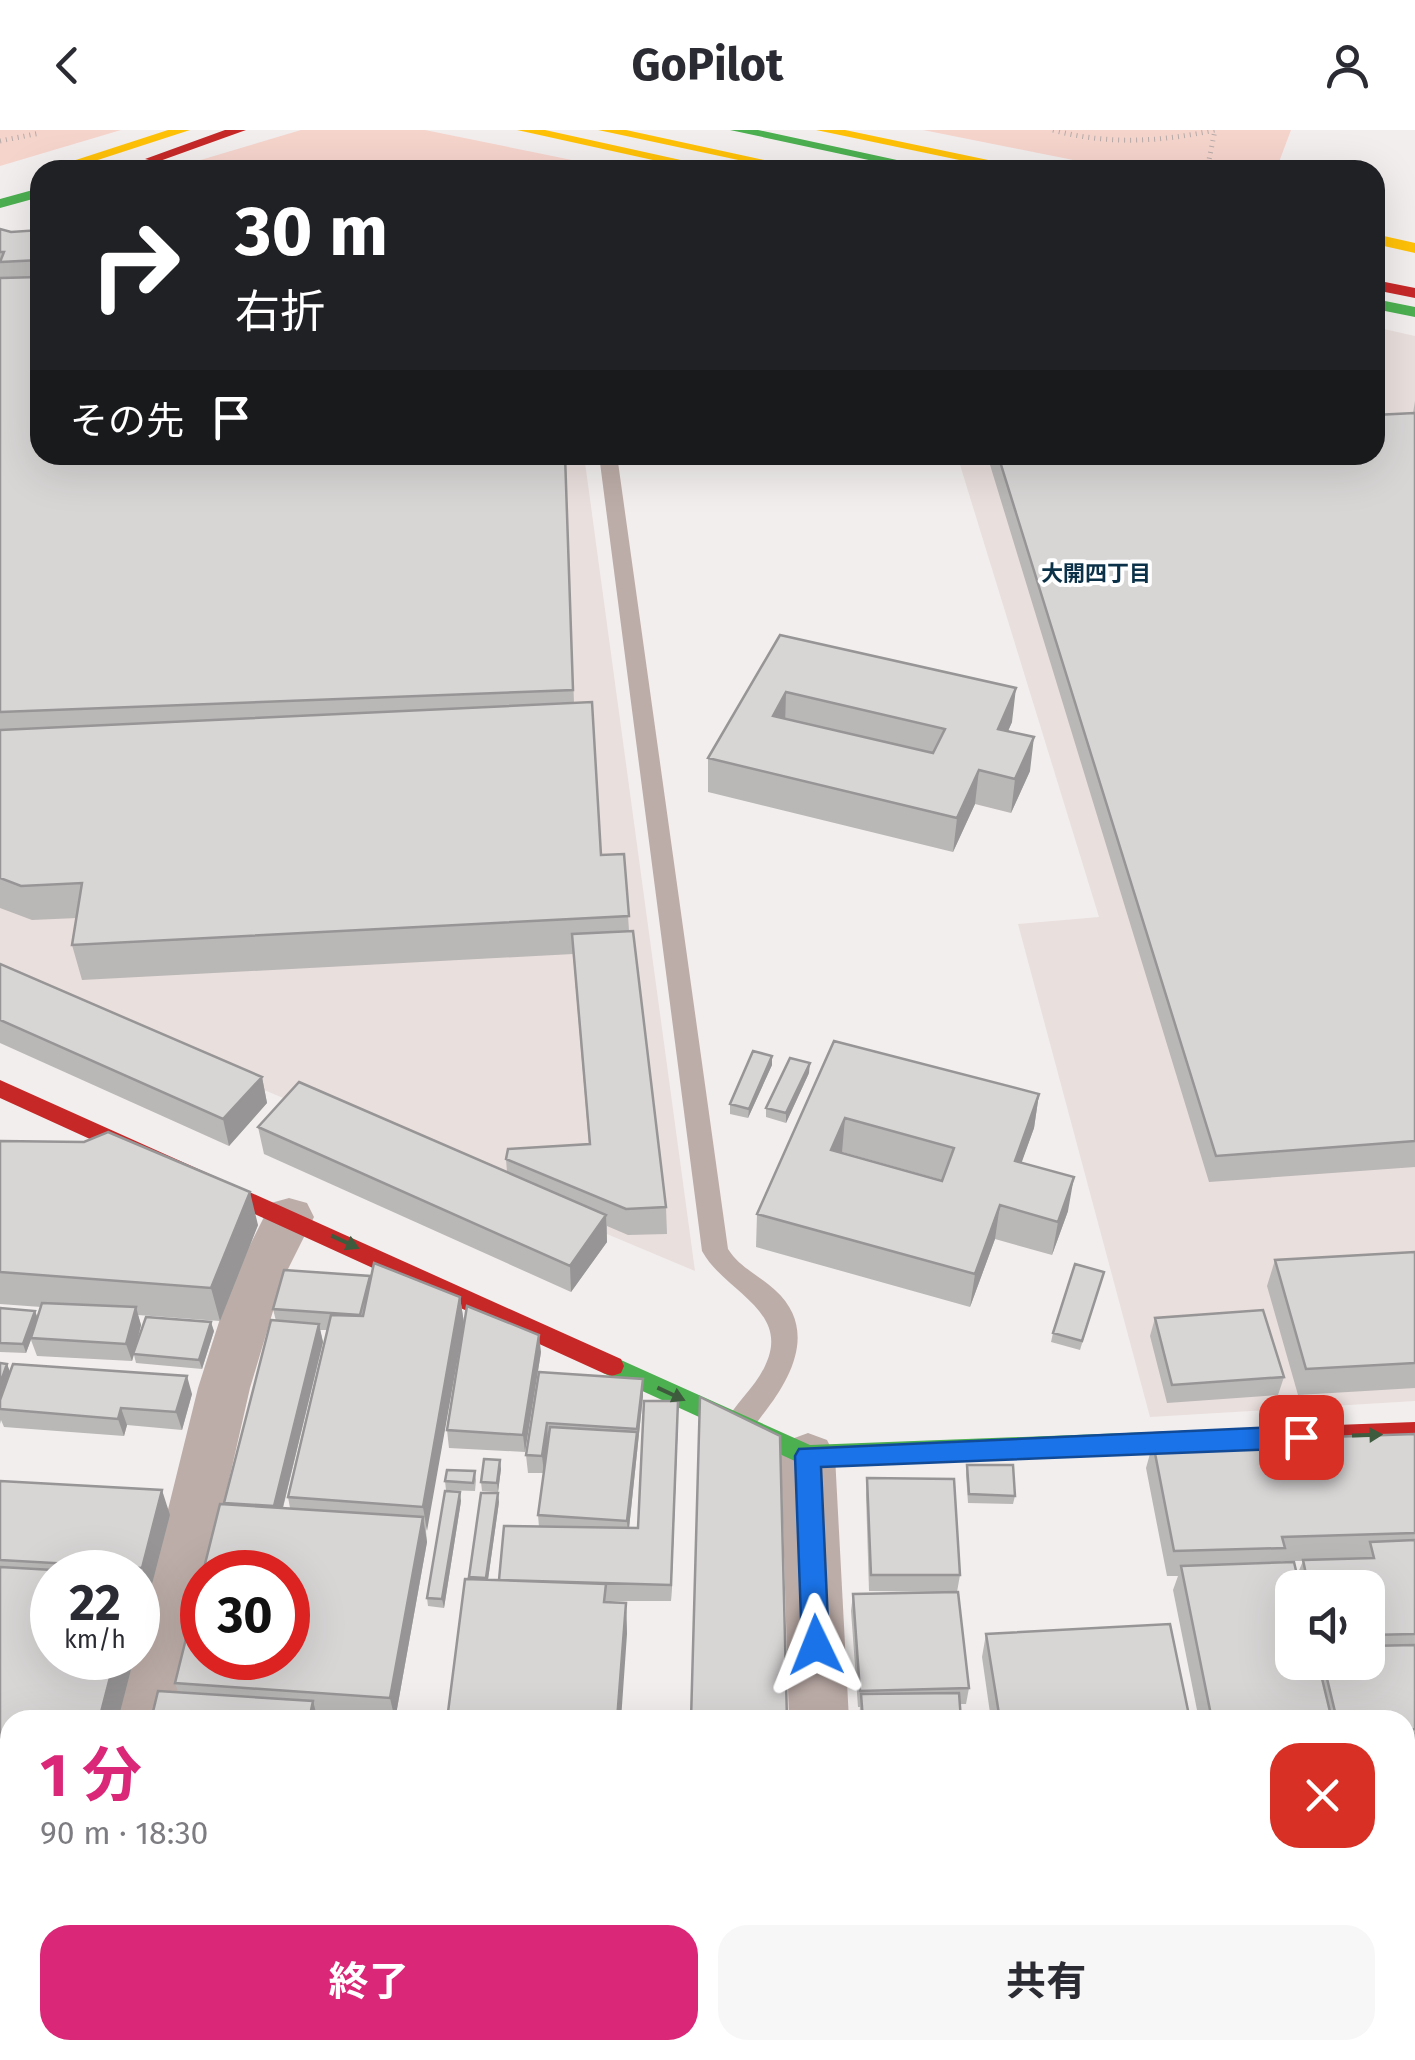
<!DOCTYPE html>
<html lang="ja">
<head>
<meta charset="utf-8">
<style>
	:root { --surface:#fff; --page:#f7f7f7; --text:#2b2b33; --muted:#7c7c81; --accent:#db2777 }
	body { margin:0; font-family:"Fira Sans","Noto Sans JP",sans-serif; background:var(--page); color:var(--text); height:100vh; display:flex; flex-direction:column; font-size:38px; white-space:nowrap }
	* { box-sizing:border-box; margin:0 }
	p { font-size:32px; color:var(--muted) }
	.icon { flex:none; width:55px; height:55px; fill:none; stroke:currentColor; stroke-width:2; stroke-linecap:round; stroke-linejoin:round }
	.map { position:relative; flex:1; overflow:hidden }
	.panel { position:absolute; left:0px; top:1580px; width:1415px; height:350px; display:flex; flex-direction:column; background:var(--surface); border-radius:30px 30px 0 0; box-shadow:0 10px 40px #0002 }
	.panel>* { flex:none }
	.top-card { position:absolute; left:30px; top:30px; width:1355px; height:305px; border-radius:30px; box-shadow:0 10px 40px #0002; background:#202124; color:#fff; overflow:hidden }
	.tools { position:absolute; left:1275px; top:1440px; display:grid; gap:20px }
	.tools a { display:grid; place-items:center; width:110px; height:110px; border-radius:20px; background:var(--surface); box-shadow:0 10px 40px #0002; font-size:50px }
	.speed { position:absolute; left:30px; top:1420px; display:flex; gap:20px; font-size:50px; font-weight:700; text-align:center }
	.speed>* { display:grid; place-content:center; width:130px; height:130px; border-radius:50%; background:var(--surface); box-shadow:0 10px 40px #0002; line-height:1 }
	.speed small { font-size:25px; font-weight:400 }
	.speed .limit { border:15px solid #d22; background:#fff; color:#111 }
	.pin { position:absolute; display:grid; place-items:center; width:85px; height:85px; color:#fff; margin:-42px; border-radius:20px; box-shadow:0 5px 15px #0006 }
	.me { position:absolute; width:110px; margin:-55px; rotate:358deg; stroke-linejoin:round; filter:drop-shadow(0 0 8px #0008) }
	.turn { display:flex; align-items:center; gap:35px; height:210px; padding:0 40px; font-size:45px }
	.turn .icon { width:130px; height:130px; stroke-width:2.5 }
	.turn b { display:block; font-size:70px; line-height:85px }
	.then { display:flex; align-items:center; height:95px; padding:0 40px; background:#0003; gap:20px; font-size:38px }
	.round { display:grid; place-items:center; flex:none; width:105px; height:105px; border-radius:30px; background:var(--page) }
	.headline { display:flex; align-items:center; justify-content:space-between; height:170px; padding:0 40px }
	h1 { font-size:60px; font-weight:700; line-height:75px; color:var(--accent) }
	.primary-button { display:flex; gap:20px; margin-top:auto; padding:20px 40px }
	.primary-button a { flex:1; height:115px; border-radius:30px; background:var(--accent); color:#fff; font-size:40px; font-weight:700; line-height:115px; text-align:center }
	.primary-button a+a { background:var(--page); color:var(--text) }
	header { display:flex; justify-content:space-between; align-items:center; height:130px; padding:0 40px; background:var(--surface); font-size:45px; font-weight:700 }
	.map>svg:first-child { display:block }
	.built { fill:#e9dfdd }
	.green { fill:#f5d4cc }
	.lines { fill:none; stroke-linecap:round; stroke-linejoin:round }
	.path { stroke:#b7aba9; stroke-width:5; stroke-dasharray:1 5; stroke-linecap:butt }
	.lane { fill:#bdada8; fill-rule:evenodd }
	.street { fill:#bdada8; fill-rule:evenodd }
	.fast { fill:#4caf50; fill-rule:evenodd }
	.slow { fill:#ffc107; fill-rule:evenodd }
	.jam { fill:#c62828; fill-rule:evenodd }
	.wall { fill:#bab7b7; fill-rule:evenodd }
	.shaded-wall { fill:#979595 }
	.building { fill:#d8d5d5; stroke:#979595; stroke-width:2.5; fill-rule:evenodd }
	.oneway { fill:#3f5b3e }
	.route { fill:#1a73e8; stroke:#114b97; stroke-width:2.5 }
	.labels { text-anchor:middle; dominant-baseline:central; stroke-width:8; stroke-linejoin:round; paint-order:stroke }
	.far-neighbourhood-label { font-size:22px; font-weight:bold; fill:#0a3148; stroke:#fff }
</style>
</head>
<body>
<header><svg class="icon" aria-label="back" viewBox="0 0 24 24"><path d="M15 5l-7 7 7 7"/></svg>GoPilot<svg class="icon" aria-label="person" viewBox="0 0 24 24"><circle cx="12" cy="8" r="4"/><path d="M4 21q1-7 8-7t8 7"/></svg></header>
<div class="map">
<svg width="1415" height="1930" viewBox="0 0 1415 1930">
	<rect width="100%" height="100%" fill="#f2eeee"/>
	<path class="built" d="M0 160 40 325H584L695 1141 0 849Z
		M1375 197 1415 206V1271L1150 1287 1018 794 1099 787 957 325H1375Z"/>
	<path class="green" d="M0 0H121L0 36Z
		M301 0H425L621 40H167Z
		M923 0H1291L1276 40H1123Z"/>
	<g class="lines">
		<path class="path" d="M1053 0C1107 15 1160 12 1215 0L1207 40
			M0 11 40 3"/>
		<path class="lane" d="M599 325H617L728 1119C740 1138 759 1145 775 1160 817 1198 793 1246 764 1283 753 1297 747 1310 728 1303L724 1295C735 1273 755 1258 765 1236 792 1180 724 1162 702 1121Z"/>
		<path class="street" d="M289 1068 307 1073 314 1087 282 1151 250 1258 208 1442H202V1468L175 1590H115L131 1528H138V1501L198 1258 232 1151 271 1073Z
			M808 1303 827 1310 835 1326 849 1590H789L781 1326 789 1310Z
			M1415 1811V1875L1405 1876V1812Z
			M0 1874 10 1875V1920H99L95 1930H0Z
			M201 1920H450L454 1930H206Z
			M751 1920H859L854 1930H747Z"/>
		<path class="fast" d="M730 0H758L943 40H915Z
			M40 58V67L0 78V69Z
			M1375 169 1415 177V187L1375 179Z
			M612 1226 810 1315 1152 1302 1161 1305 1165 1313 1161 1321 1152 1324 808 1337 603 1243 600 1236 603 1229Z"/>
		<path class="slow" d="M168 0H190L67 40H45Z
			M517 0H545L726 40H698Z
			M598 0H626L783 34 776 38Z
			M816 0H845L1036 40H1007Z
			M1375 104 1415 113V123L1375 114Z"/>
		<path class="jam" d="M225 0H246L157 32 145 29Z
			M1375 150 1415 158V168L1375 160Z
			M0 950 621 1229 624 1236 621 1243 612 1246 603 1243 0 968Z
			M1415 1292V1314L1152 1324 1143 1321 1139 1313 1143 1305 1152 1302Z"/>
	</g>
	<path class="wall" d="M40 100V325H565L574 573 601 725 624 724 629 801 666 1077 667 1104 628 1105 607 1096V1112L571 1162 264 1024 258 997 507 1042 506 1029 589 1014 573 824 82 850 72 815 77 788 32 790 0 778V122L11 102Z
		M1415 271V1037L1209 1052 987 325H1375L1413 283Z
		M780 505 1012 592 1008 601 1030 641 1011 683 975 674 953 722 708 662V628Z
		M0 834 262 947 267 973 229 1016 0 913Z
		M834 911 1039 964 1034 998 1021 1033 1068 1081 1052 1125 995 1109 970 1177 756 1117 757 1084ZM842 1022 942 1050V1051L842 1023Z
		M772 926V935L748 988 730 984V974Z
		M809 943 786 993 766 987V978Z
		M0 1011 258 1095 220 1191 138 1185 141 1195 136 1217 214 1201 202 1239 136 1233 134 1225 132 1231 37 1226 31 1210 26 1223 0 1222V1178L35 1181 38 1188 41 1177 0 1174Z
		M1415 1122V1258L1298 1265 1267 1156 1275 1130Z
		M1104 1142 1080 1220 1051 1212 1053 1203Z
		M371 1150 460 1167 464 1193 426 1401 427 1412 395 1590 317 1586 318 1590 178 1562 175 1553 276 1191 273 1179ZM320 1200H327L288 1367 290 1378H283L323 1212Z
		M1155 1188 1284 1247 1278 1265 1167 1273 1150 1206Z
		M541 1222 525 1322 449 1318 447 1300Z
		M0 1233 7 1234 10 1243 192 1264 182 1300 127 1295 124 1306 4 1297 1 1290 0 1294Z
		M539 1242 643 1266 629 1398H638L678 1289 671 1471H607V1473H626L627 1504 469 1449 499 1372 488 1449 499 1450 539 1397 538 1385 544 1343H528L526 1325Z
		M1415 1304V1816H1405V1590H1199L1173 1460 1178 1446H1167L1146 1338 1153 1313ZM1280 1431H1303L1297 1445ZM1292 1458H1368V1532H1292Z
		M967 1335 1015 1366 1013 1374 968 1373 966 1344Z
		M501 1339 498 1362 482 1361 481 1352Z
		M475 1341 476 1350 475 1361 446 1360 445 1351Z
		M867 1348 960 1445 957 1462 969 1558 966 1574H960L961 1590H859L860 1577H858L851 1481 853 1464 943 1462 869 1461 866 1365Z
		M0 1351 170 1385 150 1462H142L147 1476 138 1514V1442H52L134 1528 118 1590H10V1672L0 1671Z
		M461 1371 444 1478 428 1476 427 1468Z
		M986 1504 1190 1590H991L982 1527Z
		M0 1673 10 1674V1715L0 1714Z
		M0 1715 10 1716V1749L0 1748Z
		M0 1748 10 1749V1862H0Z
		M1405 1894 1415 1895V1930H1402V1920H1405Z"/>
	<path class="shaded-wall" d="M1016 558 1012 592 994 633 998 599Z
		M786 562 785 596 773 586Z
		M1034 607 1030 641 1011 683 1015 649Z
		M979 640 975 674 953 722 957 688Z
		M772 926V935L748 988 749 979Z
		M810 933 809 943 786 993V983Z
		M262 947 267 973 229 1016 223 989Z
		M1039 964 1034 998 1010 1065 1015 1031Z
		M845 988 842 1022 829 1054 831 1020Z
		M1074 1047 1068 1081 1052 1125 1058 1092Z
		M250 1062 258 1095 220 1191 211 1158Z
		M1000 1075 995 1109 970 1177 975 1144Z
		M606 1085 607 1112 571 1162 570 1136Z
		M460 1167 464 1193 427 1401 423 1377Z
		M136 1177 141 1195 132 1231 126 1214Z
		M35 1181 38 1190 26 1223 23 1214Z
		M211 1192 214 1201 202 1239 199 1230Z
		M319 1194 323 1212 279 1393 274 1376Z
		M539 1205 541 1222 525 1322 523 1305Z
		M7 1234 14 1252 0 1279V1254Z
		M187 1246 192 1264 182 1300 176 1282Z
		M643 1249V1266L628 1408 627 1391Z
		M678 1271V1289L671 1471V1455Z
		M121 1278 127 1295 124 1306 118 1289Z
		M547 1293 548 1310 544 1343 542 1326Z
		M500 1330 501 1339 498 1362 497 1353Z
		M162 1360 170 1385 150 1462 142 1438Z
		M460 1362 461 1371 444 1478 442 1469Z
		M498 1363 499 1372 487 1457 486 1448Z
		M423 1387 427 1412 395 1590 390 1568Z
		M138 1449 147 1476 138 1514Z
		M626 1473 627 1504 621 1590H617Z
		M115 1528H134L118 1590H99Z
		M313 1571 318 1590H309Z
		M129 1920 134 1930H125Z"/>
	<path class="building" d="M0 99 11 102 40 100V130L0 132 4 122H0Z
		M40 147V325H565L573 560 0 582V148Z
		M1415 283V1011L1216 1026 998 325H1375V285Z
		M780 505 1016 558 998 599 1034 607 1015 649 979 640 957 688 708 628ZM786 562 945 599 933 623 773 586Z
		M592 572 601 725 624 724 629 786 72 815 82 753 21 756 0 748V600Z
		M633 801 666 1077 626 1079 506 1029 508 1019 590 1014 572 804Z
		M0 834 262 947 223 989 0 890Z
		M834 911 1039 964 1015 1031 1074 1047 1058 1092 1000 1075 975 1144 757 1084ZM845 988 954 1018 942 1051 831 1020Z
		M753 921 772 926 749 979 730 974Z
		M790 928 810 933 786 983 766 978Z
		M299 952 606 1085 570 1136 258 997Z
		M108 1002 250 1062 211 1158 0 1142V1011L84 1012Z
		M1415 1122V1233L1306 1239 1275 1130Z
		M374 1133 460 1167 423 1377 288 1367 331 1185 363 1186Z
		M1075 1134 1104 1142 1082 1211 1053 1203Z
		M284 1140 370 1146 360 1185 273 1179Z
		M42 1173 136 1177 126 1214 31 1208Z
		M467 1176 539 1205 523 1305 447 1300Z
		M0 1178 35 1181 23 1214 0 1213Z
		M1263 1180 1284 1247 1172 1255 1155 1188Z
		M146 1187 211 1192 199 1230 133 1224Z
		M271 1190 319 1194 274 1376 224 1373Z
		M0 1233 7 1234 0 1254Z
		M13 1234 187 1246 176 1282 121 1278 118 1289 0 1279V1270Z
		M539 1242 643 1249 637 1299 547 1293 542 1326 526 1325Z
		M700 1267 780 1306 787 1590H691Z
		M644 1271H678L671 1455 499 1450 504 1396 638 1398Z
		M550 1297 637 1302 627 1391 538 1385Z
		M1415 1304V1403L1282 1407 1285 1418 1174 1421 1153 1313Z
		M484 1329 500 1330 497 1353 481 1352Z
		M967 1335H1013L1015 1366 969 1364Z
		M447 1340 475 1341 473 1353 445 1351Z
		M867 1348 954 1349 960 1445H871Z
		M0 1351 162 1360 142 1438 0 1430Z
		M445 1361 460 1362 442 1469 427 1468Z
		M481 1363H498L486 1448 469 1447Z
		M220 1374 423 1387 390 1568 175 1553 202 1444V1528H288V1442H203Z
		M1415 1410V1504L1368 1505V1458H1309L1303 1430 1374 1428 1370 1412Z
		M1294 1432 1300 1458H1292V1532H1318L1332 1590H1212L1181 1436Z
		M0 1437 89 1442H52V1528H115L99 1590H10V1607H0Z
		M465 1449 606 1454 604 1472 626 1473 617 1590H447Z
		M958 1462 969 1558 860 1561 853 1464Z
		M1170 1494 1190 1590H1000L986 1504Z
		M1415 1515V1599L1405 1600V1590H1337L1323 1532H1368V1516Z
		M158 1561 313 1571 309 1590H151Z
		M959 1563 961 1590H863L861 1564Z
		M1405 1604H1415V1795H1405Z
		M0 1625H10V1656H0Z
		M0 1673 10 1674V1707H0Z
		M0 1715 10 1716V1741H0Z
		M0 1748 10 1749V1775L0 1774Z
		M0 1779H10V1849L0 1848Z
		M1405 1894 1415 1895V1924L1406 1923Z
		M88 1920H128L125 1930H69L70 1927 84 1929Z"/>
	<defs><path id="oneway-solid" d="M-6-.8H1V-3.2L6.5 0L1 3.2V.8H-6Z" transform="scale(2.5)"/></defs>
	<g class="oneway">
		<use href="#oneway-solid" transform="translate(345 1112) rotate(25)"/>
		<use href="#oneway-solid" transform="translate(671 1264) rotate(25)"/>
		<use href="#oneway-solid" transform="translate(1367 1305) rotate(-2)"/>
	</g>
	<path class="route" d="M1301 1296 1310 1300 1314 1307 1310 1315 1301 1318 821 1337 829 1515 825 1524 816 1527 806 1524 802 1515 795 1326 799 1319Z"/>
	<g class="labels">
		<g class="far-neighbourhood-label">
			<text x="1096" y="443">大開四丁目</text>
		</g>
	</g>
</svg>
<div class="tools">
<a><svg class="icon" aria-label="sound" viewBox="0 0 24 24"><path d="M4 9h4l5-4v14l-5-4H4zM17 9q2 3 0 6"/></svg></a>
</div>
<div class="speed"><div>22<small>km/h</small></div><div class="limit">30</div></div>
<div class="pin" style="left:1301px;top:1307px;background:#d93025"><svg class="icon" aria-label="arrive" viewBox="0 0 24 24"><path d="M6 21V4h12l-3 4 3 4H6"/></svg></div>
<svg class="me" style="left:816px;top:1515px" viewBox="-20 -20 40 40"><path d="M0-17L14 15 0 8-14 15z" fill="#1a73e8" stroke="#fff" stroke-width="4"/></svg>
<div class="top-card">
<div class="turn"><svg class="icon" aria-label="right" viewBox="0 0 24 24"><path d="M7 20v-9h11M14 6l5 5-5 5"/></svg><div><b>30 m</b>右折</div></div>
<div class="then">その先<svg class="icon" aria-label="arrive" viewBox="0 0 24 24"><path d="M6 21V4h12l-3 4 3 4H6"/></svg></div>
</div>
<section class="panel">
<div class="headline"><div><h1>1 分</h1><p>90 m · 18:30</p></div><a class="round" style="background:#d93025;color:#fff"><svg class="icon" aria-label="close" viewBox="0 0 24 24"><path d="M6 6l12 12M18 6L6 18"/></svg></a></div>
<div class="primary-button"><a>終了</a><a>共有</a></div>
</section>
</div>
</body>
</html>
